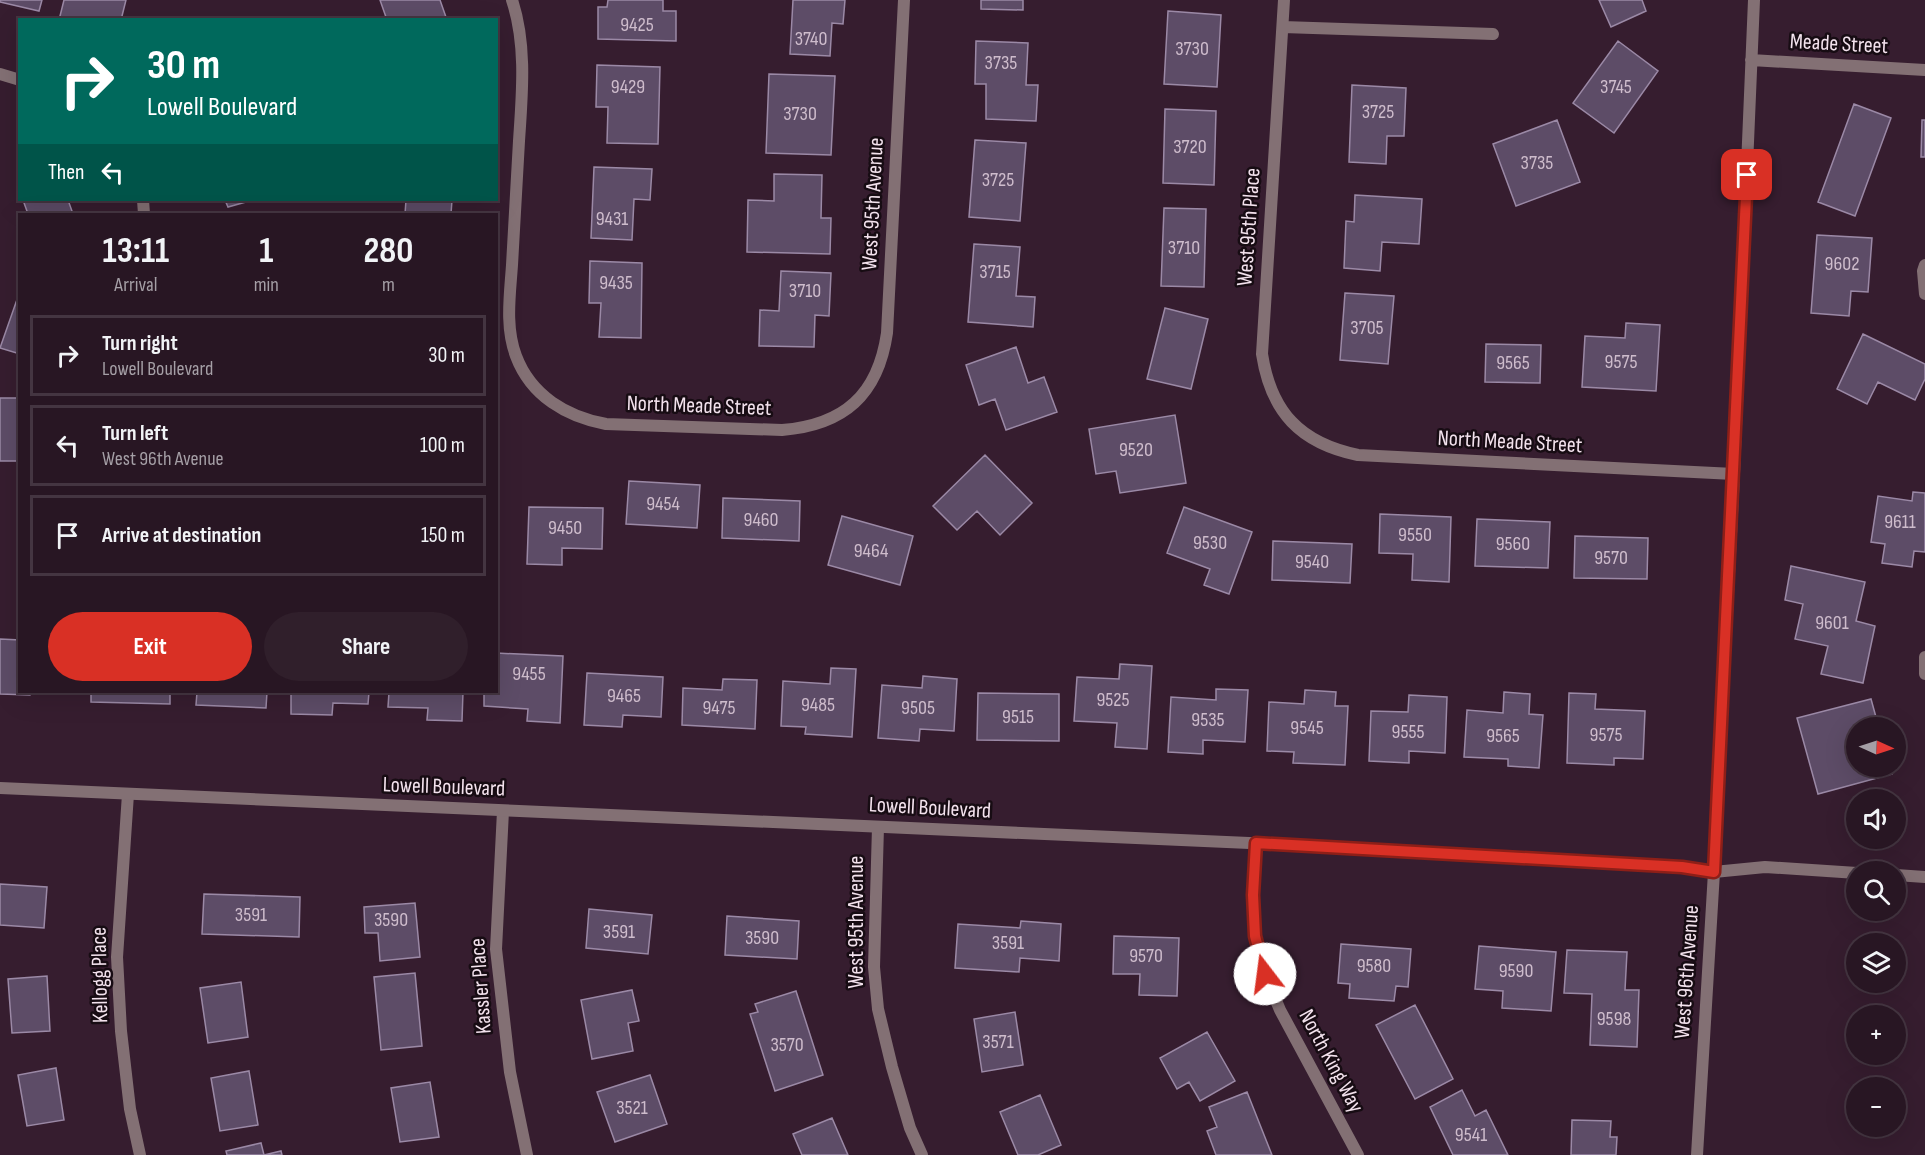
<!DOCTYPE html>
<html lang="en">
<head>
<meta charset="utf-8">
<style>
	:root { --surface:#281623; --page:#301f2b; --text:#f1f3f6; --muted:#a59fa6; --line:#443541; --accent:#d93025 }
	body { margin:0; font-family:"Sofia Sans Condensed",sans-serif; background:var(--page); color:var(--text); height:100vh; display:flex; flex-direction:column; font-size:22px; white-space:nowrap }
	* { box-sizing:border-box; margin:0 }
	p { font-size:20px; color:var(--muted) }
	.icon { flex:none; width:33px; height:33px; fill:none; stroke:currentColor; stroke-width:2; stroke-linecap:round; stroke-linejoin:round }
	.map { position:relative; flex:1; overflow:hidden }
	.sheet { position:absolute; left:18px; top:213px; width:480px; height:480px; display:flex; flex-direction:column; background:var(--surface); border-radius:0px; box-shadow:0 6px 24px #0002,0 0 0 2px var(--line) }
	.sheet>* { flex:none }
	.top-card { position:absolute; left:18px; top:18px; width:480px; height:183px; border-radius:0px; box-shadow:0 6px 24px #0002,0 0 0 2px var(--line); background:#00695c; color:#fff; overflow:hidden }
	.needle { width:39px; rotate:93deg }
	.fabs { position:absolute; left:1846px; top:717px; display:grid; gap:12px }
	.fabs a { display:grid; place-items:center; width:60px; height:60px; border-radius:50%; background:var(--surface); box-shadow:0 6px 24px #0002,0 0 0 2px var(--line); font-size:30px }
	.pin { position:absolute; display:grid; place-items:center; width:51px; height:51px; color:#fff; margin:-26px; border-radius:12px; box-shadow:0 3px 9px #0006 }
	.me { position:absolute; width:66px; margin:-33px; rotate:345deg; stroke-linejoin:round; filter:drop-shadow(0 0 4px #0008) }
	.turn { display:flex; align-items:center; gap:21px; height:126px; padding:0 30px; font-size:27px }
	.turn .icon { width:78px; height:78px; stroke-width:2.5 }
	.turn b { display:block; font-size:42px; line-height:51px }
	.then { display:flex; align-items:center; height:57px; padding:0 30px; background:#0003; gap:12px; font-size:22px }
	.eta { display:flex; justify-content:space-evenly; align-items:center; height:102px; text-align:center }
	.eta b { font-size:36px; font-weight:700; line-height:42px }
	.primary-button { display:flex; gap:12px; margin-top:auto; padding:12px 30px }
	.primary-button a { flex:1; height:69px; border-radius:36px; background:var(--accent); color:#fff; font-size:24px; font-weight:700; line-height:69px; text-align:center }
	.primary-button a+a { background:var(--page); color:var(--text) }
	ul { padding:0; list-style:none }
	li { display:flex; align-items:center; gap:18px; height:81px; margin:0 12px 9px; padding:0 18px; border:3px solid var(--line); border-radius:0px }
	li div { flex:1 }
	li b { display:block; font-size:22px }
	li em { font-style:normal }
	.map>svg:first-child { display:block }
	.building { fill:#5d4c67; stroke:#9b89a6; stroke-width:1.5 }
	.lines { fill:none; stroke-linecap:round; stroke-linejoin:round }
	.minor { stroke:#837074; stroke-width:12 }
	.tertiary { stroke:#837074; stroke-width:12 }
	.route-casing { stroke:#8d1f18; stroke-width:15 }
	.route { stroke:#d93025; stroke-width:10 }
	.labels { text-anchor:middle; dominant-baseline:central; stroke-width:5; stroke-linejoin:round; paint-order:stroke }
	.number-label { font-size:20px; fill:#cebccc }
	.street-label { font-size:22px; fill:#f3e2ed; stroke:#170c13 }
</style>
</head>
<body>
<div class="map">
<svg width="1925" height="1155" viewBox="0 0 1925 1155">
	<rect width="100%" height="100%" fill="#361d2f"/>
	<path class="building" d="M0 0H42L39 11 0 2Z
		M64 0H126L121 20H59Z
		M380 0H440L447 20H387Z
		M608 0H663V11H676V41L598 39V7H607Z
		M793 0H845L843 24 832 23 830 56 790 54Z
		M981 0H1023V10L981 9Z
		M1599 0H1642L1646 11 1611 27Z
		M1168 11 1221 15 1217 87 1164 84Z
		M976 41 1028 43 1026 85H1038L1036 121 986 119V84H975Z
		M1618 41 1658 71 1614 133 1573 103Z
		M597 65 660 67 658 144 607 143 608 107H596Z
		M769 74 835 76 831 155 766 153Z
		M1352 85 1406 88 1404 136H1387L1386 164 1349 162Z
		M1854 104 1891 118 1855 216 1818 202Z
		M1165 109 1216 111 1214 185 1163 183Z
		M1557 120 1580 182 1516 206 1493 144Z
		M1922 120H1925V157H1921Z
		M975 140 1026 143 1020 221 969 217Z
		M594 167 652 169 650 200 634 199 632 240 591 238Z
		M774 174 822 175 821 218H831L830 254 747 252 748 200 774 201Z
		M1355 195 1422 199 1419 244 1382 242 1380 271 1344 268 1346 221 1354 222Z
		M23 200H68L73 214H28Z
		M225 200H253L228 207Z
		M406 200H452L451 214H405Z
		M1164 208 1206 209 1204 287 1161 286Z
		M1817 235 1872 238 1868 292 1851 291 1849 316 1811 313Z
		M974 244 1020 247 1016 296 1035 297 1033 327 968 322Z
		M590 261 642 263 641 338 599 337 601 303H589Z
		M781 271 831 273 829 316 815 315 814 347 759 346 760 310 779 311Z
		M20 291V354L0 348Z
		M1345 293 1394 296 1388 364 1340 360Z
		M1165 308 1208 319 1191 389 1147 379Z
		M1626 323 1660 325 1656 391 1582 387 1585 336 1625 338Z
		M1863 334 1925 364V379L1915 400 1878 382 1867 404 1837 389Z
		M1486 344 1541 345 1540 383 1485 382Z
		M1016 347 1028 383 1044 377 1057 412 1006 430 995 399 979 405 966 365Z
		M0 398H20V461H0Z
		M1175 415 1186 483 1120 493 1116 471 1096 474 1089 429Z
		M985 455 1032 503 1000 535 977 511 957 530 933 506Z
		M629 481 700 485 697 528 626 524Z
		M1913 492 1925 493V552L1914 551 1912 567 1882 563 1885 544 1871 542 1878 496 1912 501Z
		M723 498 800 501 799 541 722 538Z
		M529 507 603 508 602 549 562 548V565L527 564Z
		M1184 507 1252 532 1229 594 1204 585 1210 569 1167 553Z
		M1380 514 1451 517 1449 582 1412 580 1413 554 1379 553Z
		M842 516 913 536 900 585 828 565Z
		M1477 519 1550 522 1548 568 1475 566Z
		M1575 536 1648 538 1647 579 1574 578Z
		M1273 541 1352 544 1350 583 1272 580Z
		M1791 566 1865 582 1856 621 1875 626 1863 683 1821 674 1828 646 1795 639 1803 604 1785 600Z
		M0 639 20 640V692H31L30 695 0 694Z
		M496 653 563 656 560 723 527 721 528 709 484 706V692H496Z
		M1120 664 1152 666 1147 749 1115 747 1117 723 1074 721 1077 677 1119 679Z
		M831 668 856 669 852 737 805 734 806 727 781 726 783 681 830 684Z
		M587 673 663 677 661 717 623 715 622 727 584 725Z
		M923 676 957 679 954 731 920 729 919 741 878 738 882 685 922 688Z
		M723 679 757 680 755 729 682 725 683 688 722 690Z
		M1216 689 1248 690 1245 742 1203 740V754L1168 752 1171 697 1216 700Z
		M1305 690 1336 692 1335 706H1348L1345 765 1293 763 1294 752 1267 751 1269 702 1304 704Z
		M91 692H170V704L91 702Z
		M197 692H267L266 708 196 705Z
		M291 692H369L368 704 333 703 332 715 291 714Z
		M389 692H463L462 721 427 720 428 708 388 707Z
		M1504 692 1530 694 1529 714 1543 715 1539 768 1508 766V759L1464 757 1467 710 1503 713Z
		M978 693 1059 694V741L977 740Z
		M1569 693 1596 694 1595 709 1645 711 1643 759 1614 758V765L1567 763Z
		M1409 695 1447 697 1445 753 1409 751V763L1369 761 1371 711 1408 712Z
		M1871 699 1879 728H1857V766H1890L1892 774 1818 794 1797 718Z
		M0 884 47 887 44 928 0 925Z
		M204 894 300 897 299 937 202 934Z
		M415 903 420 957 380 961 378 933H365L364 907Z
		M589 909 652 915 648 954 586 948Z
		M727 916 799 921 797 959 725 955Z
		M1021 921 1061 924 1059 961 1020 958 1019 972 955 968 958 924 1020 928Z
		M1114 936 1179 938 1177 996 1139 995 1140 974H1113Z
		M1341 944 1411 949 1408 987 1396 986 1394 1001 1349 998 1350 984 1338 983Z
		M1479 946 1556 952 1551 1011 1502 1008 1503 991 1475 989Z
		M1567 950 1627 952 1625 990H1639L1637 1047 1590 1045 1592 994 1564 993Z
		M415 973 422 1046 381 1050 374 977Z
		M47 976 50 1031 12 1033 8 979Z
		M241 982 248 1037 208 1043 200 988Z
		M632 990 639 1021 628 1023 633 1051 592 1059 581 1000Z
		M796 991 823 1075 775 1091 750 1014 758 1012 755 1004Z
		M1415 1005 1453 1079 1415 1099 1376 1025Z
		M1015 1012 1023 1065 982 1072 974 1019Z
		M1207 1032 1235 1081 1200 1101 1189 1082 1177 1089 1160 1058Z
		M56 1068 64 1120 27 1126 18 1075Z
		M249 1071 258 1125 220 1131 211 1078Z
		M650 1075 667 1124 615 1142 597 1092Z
		M430 1082 439 1137 400 1142 391 1088Z
		M1462 1090 1475 1116 1486 1110 1508 1155H1453L1430 1107Z
		M1247 1092 1272 1155H1216L1207 1131 1217 1127 1209 1107Z
		M1040 1095 1061 1145 1038 1155H1018L1000 1112Z
		M832 1118 848 1155H802L793 1134Z
		M1572 1120 1611 1121 1610 1137H1617L1616 1155H1571Z
		M261 1143 264 1155 281 1151 282 1155H227L226 1151Z"/>
	<g class="lines">
		<path class="minor" d="M512 0C527 45 522 95 519 141 517 182 514 224 512 265 510 295 505 327 516 356 531 396 567 417 606 424L782 430C844 425 878 395 887 333L904 0
			M1284 0 1262 354C1271 412 1300 443 1358 455L1734 474
			M1283 27 1493 34
			M1751 60 1925 70
			M0 74 20 80
			M143 200 144 214
			M1925 265 1923 271 1925 294
			M1925 657V674
			M128 794 117 957 121 1031 130 1109 140 1155
			M503 811 496 949 510 1072 527 1155
			M878 827 874 967 878 1009 892 1067 910 1128 922 1155
			M1256 844 1253 895 1255 936 1265 974 1280 1010 1358 1155
			M1714 872 1734 474 1754 0"/>
		<path class="tertiary" d="M0 788 1293 845 1682 867 1714 872 1765 867 1857 873
			M1896 875 1925 877
			M1697 1155 1714 872"/>
	</g>
	<g class="lines">
		<defs>
			<path id="route" d="M1265 974 1255 936 1253 895 1256 843 1682 867 1714 872 1747 175"/>
		</defs>
		<use href="#route" class="route-casing"/>
		<use href="#route" class="route"/>
	</g>
	<g class="labels">
		<g class="number-label">
			<text x="637" y="25">9425</text>
			<text x="811" y="39">3740</text>
			<text x="1192" y="49">3730</text>
			<text x="1001" y="63">3735</text>
			<text x="628" y="87">9429</text>
			<text x="1616" y="87">3745</text>
			<text x="1378" y="112">3725</text>
			<text x="800" y="114">3730</text>
			<text x="1190" y="147">3720</text>
			<text x="1537" y="163">3735</text>
			<text x="998" y="180">3725</text>
			<text x="612" y="219">9431</text>
			<text x="1184" y="248">3710</text>
			<text x="1842" y="264">9602</text>
			<text x="995" y="272">3715</text>
			<text x="616" y="283">9435</text>
			<text x="805" y="291">3710</text>
			<text x="1367" y="328">3705</text>
			<text x="1621" y="362">9575</text>
			<text x="1513" y="363">9565</text>
			<text x="1136" y="450">9520</text>
			<text x="663" y="504">9454</text>
			<text x="761" y="520">9460</text>
			<text x="1900" y="522">9611</text>
			<text x="565" y="528">9450</text>
			<text x="1415" y="535">9550</text>
			<text x="1210" y="543">9530</text>
			<text x="1513" y="544">9560</text>
			<text x="871" y="551">9464</text>
			<text x="1611" y="558">9570</text>
			<text x="1312" y="562">9540</text>
			<text x="1832" y="623">9601</text>
			<text x="529" y="674">9455</text>
			<text x="624" y="696">9465</text>
			<text x="1113" y="700">9525</text>
			<text x="818" y="705">9485</text>
			<text x="719" y="708">9475</text>
			<text x="918" y="708">9505</text>
			<text x="1018" y="717">9515</text>
			<text x="1208" y="720">9535</text>
			<text x="1307" y="728">9545</text>
			<text x="1408" y="732">9555</text>
			<text x="1606" y="735">9575</text>
			<text x="1503" y="736">9565</text>
			<text x="251" y="915">3591</text>
			<text x="391" y="920">3590</text>
			<text x="619" y="932">3591</text>
			<text x="762" y="938">3590</text>
			<text x="1008" y="943">3591</text>
			<text x="1146" y="956">9570</text>
			<text x="1374" y="966">9580</text>
			<text x="1516" y="971">9590</text>
			<text x="1614" y="1019">9598</text>
			<text x="998" y="1042">3571</text>
			<text x="787" y="1045">3570</text>
			<text x="632" y="1108">3521</text>
			<text x="1471" y="1135">9541</text>
		</g>
		<g class="street-label">
			<text transform="translate(1839 44) rotate(3)">Meade Street</text>
			<text transform="translate(873 204) rotate(-87)">West 95th Avenue</text>
			<text transform="translate(1249 227) rotate(-86)">West 95th Place</text>
			<text transform="translate(699 406) rotate(2)">North Meade Street</text>
			<text transform="translate(1510 442) rotate(3)">North Meade Street</text>
			<text transform="translate(444 787) rotate(2)">Lowell Boulevard</text>
			<text transform="translate(930 808) rotate(3)">Lowell Boulevard</text>
			<text transform="translate(856 922) rotate(-90)">West 95th Avenue</text>
			<text transform="translate(1687 972) rotate(-86)">West 96th Avenue</text>
			<text transform="translate(100 975) rotate(-91)">Kellogg Place</text>
			<text transform="translate(481 986) rotate(-94)">Kassler Place</text>
			<text transform="translate(1331 1061) rotate(62)">North King Way</text>
		</g>
	</g>
</svg>
<div class="fabs">
<a><svg class="needle" viewBox="-14 -14 28 28"><path d="M0-13l5 13h-10z" fill="#e53935"/><path d="M0 13l5-13h-10z" fill="#a59fa6"/></svg></a>
<a><svg class="icon" aria-label="sound" viewBox="0 0 24 24"><path d="M4 9h4l5-4v14l-5-4H4zM17 9q2 3 0 6"/></svg></a>
<a><svg class="icon" aria-label="search" viewBox="0 0 24 24"><circle cx="10" cy="10" r="6"/><path d="M15 15l6 6"/></svg></a>
<a><svg class="icon" aria-label="layers" viewBox="0 0 24 24"><path d="M12 4l9 5-9 5-9-5zM3 14l9 5 9-5"/></svg></a>
<a>+</a>
<a>−</a>
</div>
<div class="pin" style="left:1747px;top:175px;background:#d93025"><svg class="icon" aria-label="arrive" viewBox="0 0 24 24"><path d="M6 21V4h12l-3 4 3 4H6"/></svg></div>
<svg class="me" style="left:1265px;top:974px" viewBox="-20 -20 40 40"><circle r="19" fill="#fff"/><path d="M0-13L10 11 0 6-10 11z" fill="#d93025"/></svg>
<div class="top-card">
<div class="turn"><svg class="icon" aria-label="right" viewBox="0 0 24 24"><path d="M7 20v-9h11M14 6l5 5-5 5"/></svg><div><b>30 m</b>Lowell Boulevard</div></div>
<div class="then">Then<svg class="icon" aria-label="left" viewBox="0 0 24 24"><path d="M17 20v-9H6M10 6l-5 5 5 5"/></svg></div>
</div>
<section class="sheet">
<div class="eta">
<div><b>13:11</b><p>Arrival</p></div>
<div><b>1</b><p>min</p></div>
<div><b>280</b><p>m</p></div>
</div>
<ul>
<li><svg class="icon" aria-label="right" viewBox="0 0 24 24"><path d="M7 20v-9h11M14 6l5 5-5 5"/></svg><div><b>Turn right</b><p>Lowell Boulevard</p></div><em>30 m</em></li>
<li><svg class="icon" aria-label="left" viewBox="0 0 24 24"><path d="M17 20v-9H6M10 6l-5 5 5 5"/></svg><div><b>Turn left</b><p>West 96th Avenue</p></div><em>100 m</em></li>
<li><svg class="icon" aria-label="arrive" viewBox="0 0 24 24"><path d="M6 21V4h12l-3 4 3 4H6"/></svg><div><b>Arrive at destination</b></div><em>150 m</em></li>
</ul>
<div class="primary-button"><a>Exit</a><a>Share</a></div>
</section>
</div>
</body>
</html>
